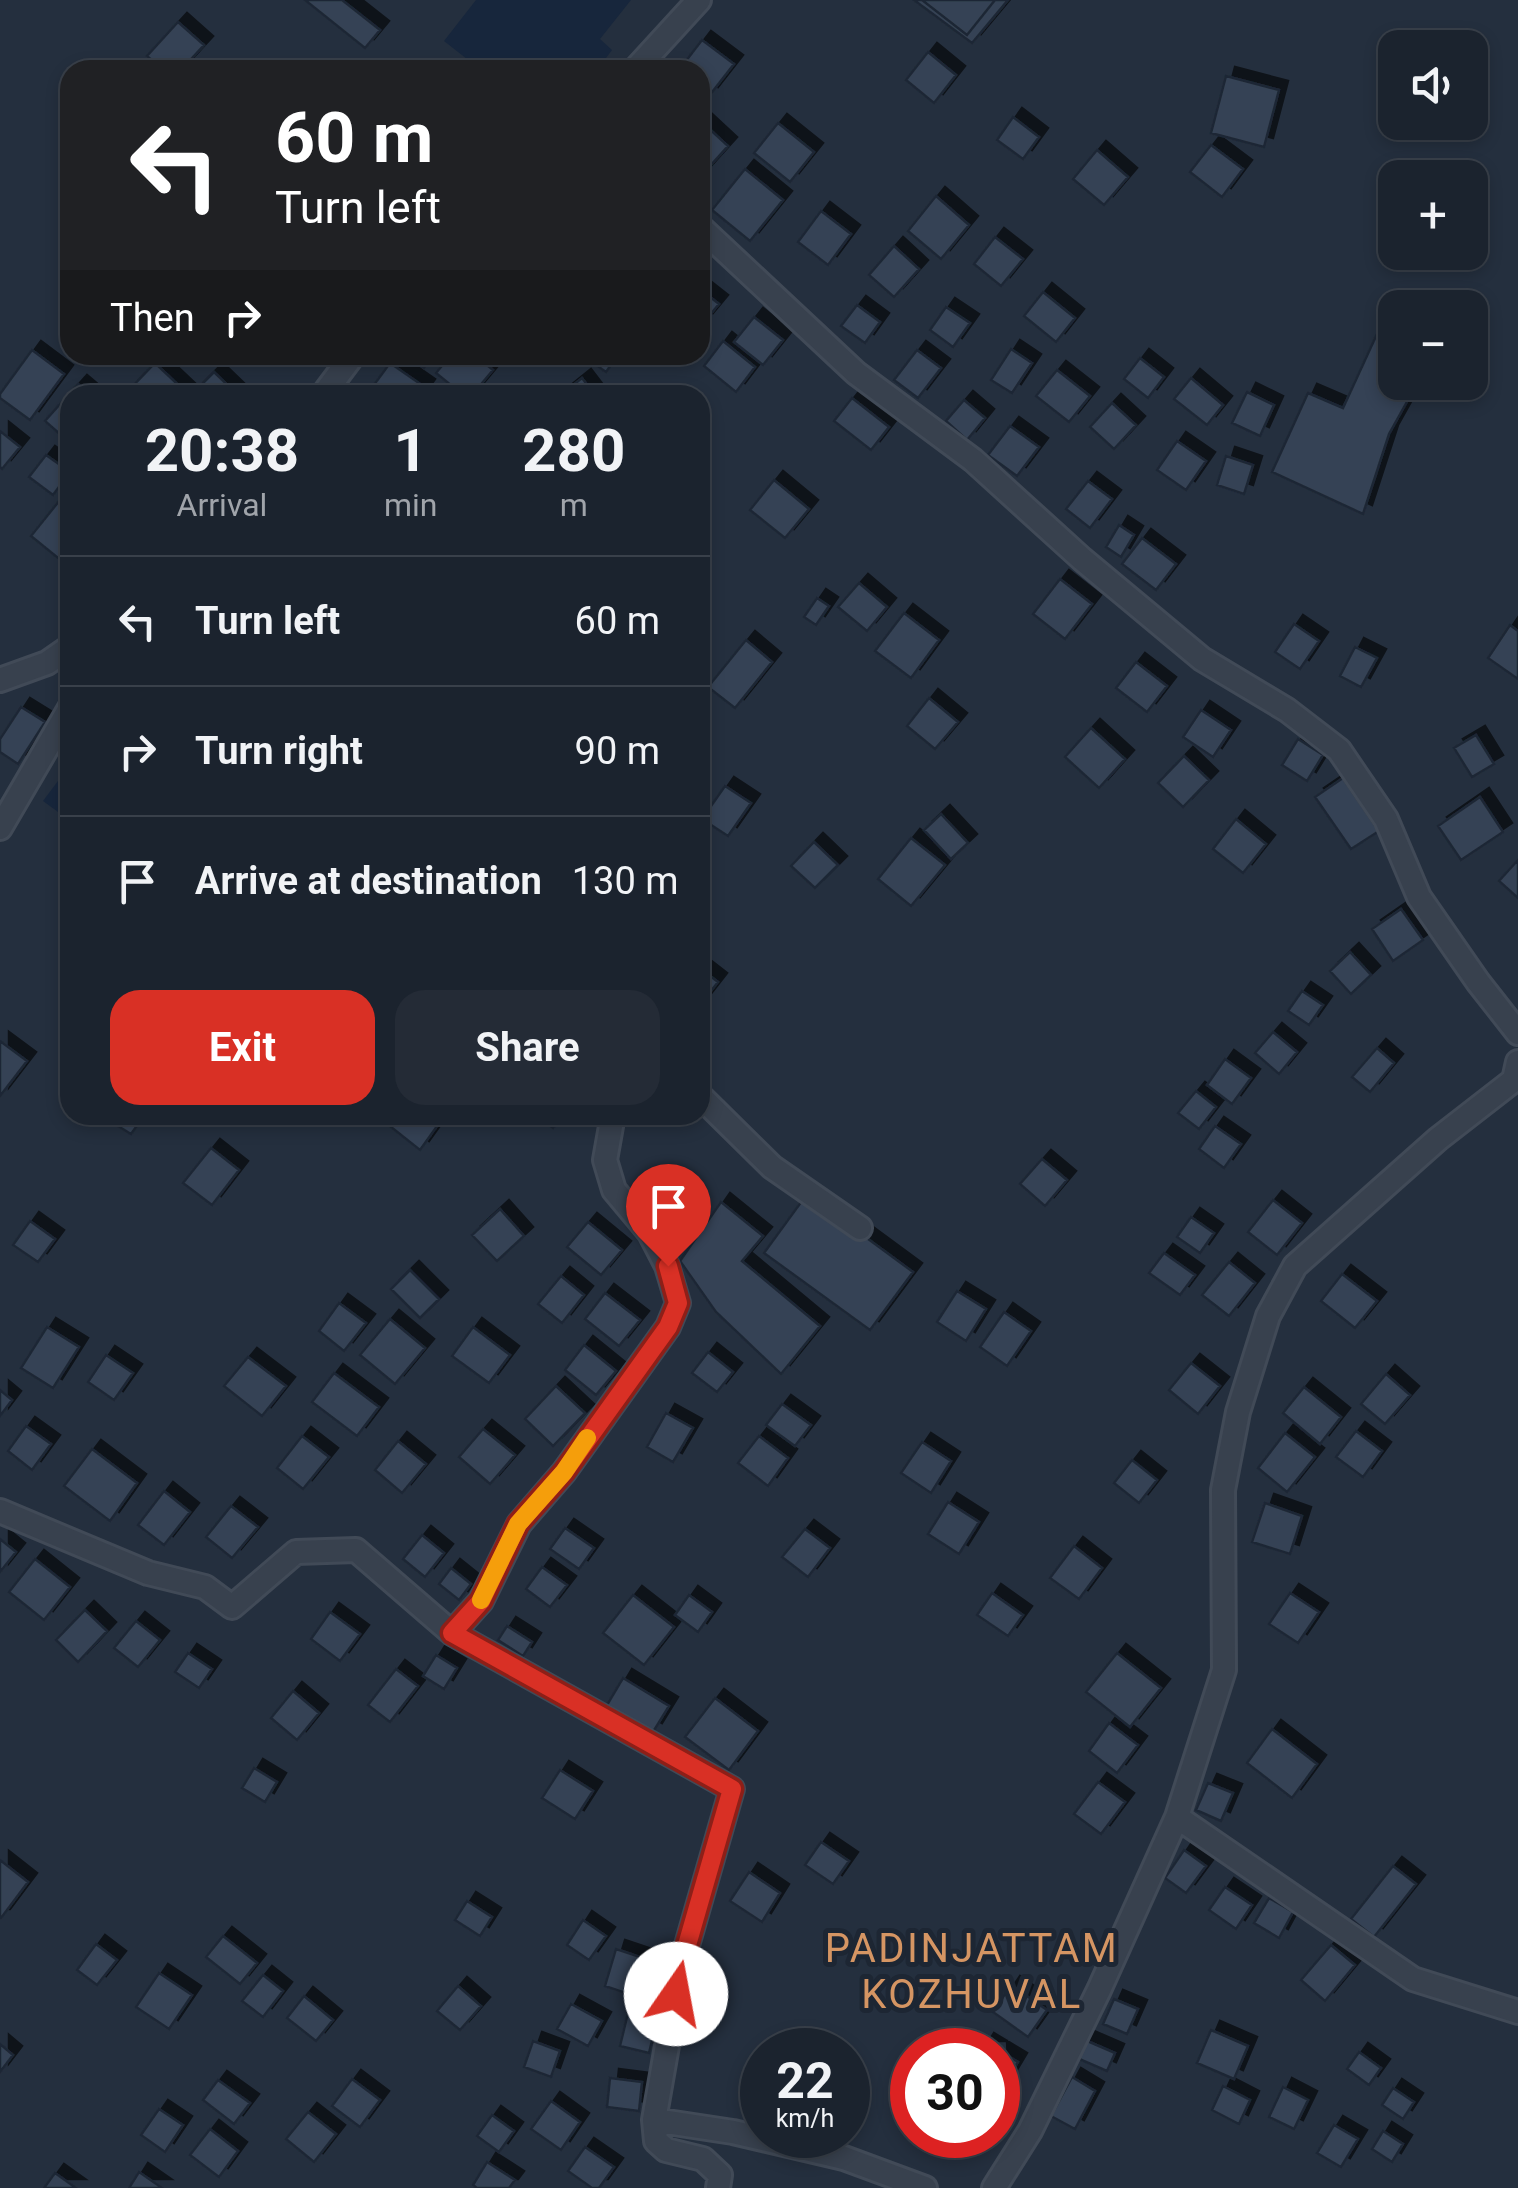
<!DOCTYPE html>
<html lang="en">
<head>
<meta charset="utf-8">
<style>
	:root { --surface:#1b232e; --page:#242b36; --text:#f1f3f6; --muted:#a0a4aa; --line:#39404a; --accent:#d93025 }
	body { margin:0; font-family:Roboto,sans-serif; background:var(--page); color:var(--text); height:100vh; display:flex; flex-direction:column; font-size:38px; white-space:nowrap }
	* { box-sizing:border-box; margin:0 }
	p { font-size:32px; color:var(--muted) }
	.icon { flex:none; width:55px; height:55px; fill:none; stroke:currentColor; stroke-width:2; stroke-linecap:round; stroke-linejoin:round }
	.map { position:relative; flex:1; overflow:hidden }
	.drawer { position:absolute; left:60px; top:385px; width:650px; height:740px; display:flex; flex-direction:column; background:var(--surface); border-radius:30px; box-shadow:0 5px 15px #0003,0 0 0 2px var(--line) }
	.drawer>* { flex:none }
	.hud { position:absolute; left:60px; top:60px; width:650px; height:305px; border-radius:30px; box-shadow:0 5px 15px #0003,0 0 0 2px var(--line); background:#202124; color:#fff; overflow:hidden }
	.buttons { position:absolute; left:1378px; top:30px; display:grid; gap:20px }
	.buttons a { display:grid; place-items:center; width:110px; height:110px; border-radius:20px; background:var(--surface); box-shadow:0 5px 15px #0003,0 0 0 2px var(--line); font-size:50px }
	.speed { position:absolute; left:740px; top:2028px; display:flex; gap:20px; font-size:50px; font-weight:700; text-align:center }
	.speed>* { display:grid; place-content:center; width:130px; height:130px; border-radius:50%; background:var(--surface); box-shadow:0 5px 15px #0003,0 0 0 2px var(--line); line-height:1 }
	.speed small { font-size:25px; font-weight:400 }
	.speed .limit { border:15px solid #d22; background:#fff; color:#111 }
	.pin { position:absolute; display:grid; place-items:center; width:85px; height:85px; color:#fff; margin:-102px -42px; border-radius:50% 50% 50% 0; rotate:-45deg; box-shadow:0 0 10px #0007 }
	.pin .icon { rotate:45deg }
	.me { position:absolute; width:110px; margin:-55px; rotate:12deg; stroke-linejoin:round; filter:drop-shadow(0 0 8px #0008) }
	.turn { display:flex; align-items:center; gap:35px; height:210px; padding:0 50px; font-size:45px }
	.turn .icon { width:130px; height:130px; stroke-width:2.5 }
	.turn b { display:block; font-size:70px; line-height:85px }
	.then { display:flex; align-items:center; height:95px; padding:0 50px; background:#0003; gap:20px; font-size:38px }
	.eta { display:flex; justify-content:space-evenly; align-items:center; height:170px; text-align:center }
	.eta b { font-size:60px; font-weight:700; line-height:70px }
	.primary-button { display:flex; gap:20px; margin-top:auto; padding:20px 50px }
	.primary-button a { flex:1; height:115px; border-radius:30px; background:var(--accent); color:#fff; font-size:40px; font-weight:700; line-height:115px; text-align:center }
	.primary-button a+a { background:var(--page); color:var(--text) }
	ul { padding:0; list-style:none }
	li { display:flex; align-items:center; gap:30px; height:130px; padding:0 50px; border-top:2px solid var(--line) }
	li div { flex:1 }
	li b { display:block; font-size:38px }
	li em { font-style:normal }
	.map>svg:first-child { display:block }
	.water { fill:#17263c }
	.building { fill:#364354; stroke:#1f2835; stroke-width:2.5; filter:url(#shadow) }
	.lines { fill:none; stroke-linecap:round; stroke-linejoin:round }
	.minor-casing { stroke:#414a57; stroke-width:28 }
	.minor { stroke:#38414e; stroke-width:22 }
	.route-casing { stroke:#8d1f18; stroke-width:25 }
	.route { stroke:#d93025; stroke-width:18 }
	.slow { stroke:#f59e0b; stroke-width:18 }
	.labels { text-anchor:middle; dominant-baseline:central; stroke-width:10; stroke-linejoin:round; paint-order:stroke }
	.quarter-label { font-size:40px; letter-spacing:2.5px; fill:#d59563; stroke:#1d2633 }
</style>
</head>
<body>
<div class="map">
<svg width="1518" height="2188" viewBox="0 0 1518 2188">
	<defs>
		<filter id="shadow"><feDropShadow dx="9" dy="-9" stdDeviation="0" flood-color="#0009"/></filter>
	</defs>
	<rect width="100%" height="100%" fill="#242f3e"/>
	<path class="water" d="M476 0H631L600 39 612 50 597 70H481L444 41Z
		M70 765V835L59 826 65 817 43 801Z"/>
	<path class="building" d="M305 0H342L380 30 365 48Z
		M914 0H1008L972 43Z
		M922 0H995L967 35Z
		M178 22 204 45 181 70H163L147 56Z
		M702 40 734 64 709 96 700 89V70H679Z
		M928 52 956 75 934 103 906 80Z
		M1226 76 1279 90 1264 147 1211 133Z
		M1013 117 1039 137 1023 159 997 140Z
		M702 122 728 146 700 177V124Z
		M778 123 814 152 790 182 754 153Z
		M1211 145 1243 169 1222 197 1190 172Z
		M1097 150 1128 177 1104 205 1073 179Z
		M745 169 783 200 750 241 712 210Z
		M936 196 969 225 941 259 908 231Z
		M821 211 851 234 828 265 798 242Z
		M995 237 1023 259 1001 286 974 264Z
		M894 246 919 269 894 297 869 275Z
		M700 289 719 304 704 322 700 318Z
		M1043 292 1075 318 1056 342 1024 316Z
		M857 305 880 322 865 343 841 326Z
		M946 307 970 323 953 347 930 330Z
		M1388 310 1395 313V382H1418L1389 434 1363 514 1272 472 1308 393 1343 408Z
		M754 317 783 340 763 365 734 342Z
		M723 341 755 367 736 392 704 366Z
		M1011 349 1032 363 1012 393 991 380Z
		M32 350 64 374 30 420 0 398V394Z
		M917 350 941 368 918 398 894 380Z
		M406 355H433L424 368Z
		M451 355H475L493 370 472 395H463L436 373Z
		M582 355H618L606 372Z
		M1140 358 1164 377 1148 398 1124 379Z
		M155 363 189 395H137L130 389Z
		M390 363 426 388 421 395 368 393Z
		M1057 370 1090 396 1069 422 1036 396Z
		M214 372 238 395H198L195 391Z
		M582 378 595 395H563L562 394Z
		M1191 378 1223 405 1207 425 1174 399Z
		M78 384 91 395H70V443L45 421Z
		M1247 392 1274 405 1260 436 1232 423Z
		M852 398 889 427 871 450 834 421Z
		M964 400 985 418 967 440 946 421Z
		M1112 403 1136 425 1114 449 1090 427Z
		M1010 426 1039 447 1017 476 988 455Z
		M0 431 20 447 2 469 0 467Z
		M1177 441 1206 461 1186 490 1157 470Z
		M46 455 70 472 53 495 29 477Z
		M1226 456 1253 465 1244 494 1217 485Z
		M774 480 809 509 785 538 750 510Z
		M1088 481 1112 499 1090 528 1066 509Z
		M68 490 70 553 63 562 31 536Z
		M1119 525 1134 535 1121 557 1106 547Z
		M1142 538 1176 564 1156 590 1122 564Z
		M1060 579 1092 604 1065 639 1033 614Z
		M859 583 887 607 867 631 838 607Z
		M817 598 829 606 816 625 804 617Z
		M904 613 939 640 911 678 875 651Z
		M1294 624 1319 641 1300 669 1275 652Z
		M1510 625 1518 631V679L1488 658Z
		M746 640 772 662 735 708 708 687Z
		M1355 647 1377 658 1361 687 1340 676Z
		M1136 662 1167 686 1147 712 1116 688Z
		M929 698 958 722 935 749 907 726Z
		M21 707 45 722 18 764 0 752V739Z
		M1201 710 1231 730 1213 757 1183 737Z
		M1091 728 1125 759 1099 788 1065 757Z
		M1476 735 1494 764 1472 777 1454 748Z
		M1298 739 1323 755 1307 781 1282 765Z
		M1184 756 1209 780 1183 807 1158 783Z
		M1343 778 1379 831 1351 849 1315 797Z
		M725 786 751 803 728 836 702 819Z
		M1480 797 1503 832 1461 860 1438 826Z
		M941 814 968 843 951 859 924 830Z
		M1236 819 1266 844 1243 873 1213 849Z
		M911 838 945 865 911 906 878 879Z
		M814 842 838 865 815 888 791 866Z
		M1518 860V898L1499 881Z
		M1401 909 1423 940 1393 961 1372 929Z
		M1350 952 1371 975 1351 994 1330 971Z
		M700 968 718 982 700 1005Z
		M1302 991 1323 1005 1309 1025 1288 1011Z
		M1273 1032 1297 1052 1279 1074 1255 1053Z
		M0 1041 27 1061 0 1096Z
		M1377 1048 1394 1063 1370 1092 1352 1077Z
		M1225 1059 1251 1078 1232 1104 1207 1085Z
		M1196 1091 1216 1107 1199 1129 1178 1113Z
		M107 1115H133L141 1120 131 1134 105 1118Z
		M376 1115H445L420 1150Z
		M535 1115H563L553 1128Z
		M1215 1126 1241 1144 1224 1168 1199 1149Z
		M211 1148 239 1170 212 1205 183 1183Z
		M1042 1159 1067 1180 1045 1206 1020 1184Z
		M807 1194 913 1272 870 1330 764 1253Z
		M1273 1200 1302 1223 1277 1255 1248 1232Z
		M721 1202 763 1236 742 1261 820 1326 781 1374 716 1312 680 1261Z
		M500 1209 524 1236 497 1261 472 1235Z
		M1191 1217 1214 1233 1200 1253 1177 1237Z
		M30 1221 55 1239 38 1262 13 1245Z
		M588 1222 622 1250 601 1275 567 1247Z
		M1164 1253 1195 1275 1180 1295 1149 1273Z
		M1229 1262 1255 1283 1229 1316 1202 1295Z
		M410 1270 439 1299 420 1318 391 1289Z
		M1342 1274 1377 1301 1355 1328 1321 1301Z
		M561 1276 584 1295 562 1323 538 1304Z
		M957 1291 986 1309 966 1341 937 1322Z
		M605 1293 640 1320 619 1346 585 1319Z
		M339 1303 366 1323 344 1351 319 1331Z
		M1004 1312 1031 1331 1007 1366 980 1347Z
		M390 1319 425 1348 395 1384 360 1355Z
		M47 1327 79 1347 53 1388 21 1368Z
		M473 1327 510 1355 489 1383 452 1356Z
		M584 1345 616 1371 596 1395 565 1370Z
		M708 1352 733 1372 717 1392 692 1373Z
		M106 1355 133 1373 114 1400 88 1382Z
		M248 1357 286 1386 262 1416 224 1386Z
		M1191 1363 1220 1386 1198 1414 1169 1390Z
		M334 1373 379 1407 357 1436 312 1402Z
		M1386 1374 1410 1395 1385 1424 1361 1404Z
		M556 1386 585 1413 553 1446 525 1419Z
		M1304 1387 1341 1417 1320 1444 1283 1413Z
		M0 1390 12 1400 0 1416Z
		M782 1404 811 1425 795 1446 766 1425Z
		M666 1413 693 1428 673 1462 647 1447Z
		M26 1426 51 1444 32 1470 8 1451Z
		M483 1429 515 1455 490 1484 459 1457Z
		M1356 1431 1382 1451 1363 1477 1336 1457Z
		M1285 1433 1315 1457 1287 1492 1258 1468Z
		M302 1436 329 1457 303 1489 277 1468Z
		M759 1436 788 1458 768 1486 738 1463Z
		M398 1441 426 1464 402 1493 375 1470Z
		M922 1442 951 1461 931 1493 901 1473Z
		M92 1449 137 1483 110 1521 64 1486Z
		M1132 1460 1157 1480 1139 1503 1114 1483Z
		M164 1491 190 1512 164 1545 138 1525Z
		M948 1502 979 1522 959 1554 928 1534Z
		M1265 1503 1302 1516 1290 1554 1252 1542Z
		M231 1506 258 1527 232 1558 206 1537Z
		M565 1528 594 1548 579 1569 550 1549Z
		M805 1529 830 1548 808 1577 782 1557Z
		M422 1535 444 1553 425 1577 403 1559Z
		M0 1539 16 1552 0 1572Z
		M1074 1546 1102 1568 1079 1599 1050 1578Z
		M35 1559 70 1587 44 1620 9 1592Z
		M542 1567 567 1585 550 1607 526 1589Z
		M451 1568 471 1584 459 1600 439 1584Z
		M992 1593 1023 1615 1008 1636 977 1615Z
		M1290 1593 1319 1612 1298 1643 1269 1624Z
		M633 1595 674 1627 644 1665 603 1633Z
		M689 1595 712 1612 698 1632 675 1615Z
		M85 1610 107 1631 78 1662 56 1640Z
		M330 1612 360 1634 340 1661 311 1639Z
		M136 1621 160 1640 138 1667 114 1648Z
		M507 1626 532 1642 523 1656 498 1640Z
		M188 1653 212 1669 199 1688 175 1672Z
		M1117 1653 1161 1688 1130 1727 1086 1692Z
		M436 1655 457 1668 444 1689 423 1676Z
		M396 1669 418 1686 390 1722 368 1705Z
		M623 1678 669 1706 653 1732 607 1705Z
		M293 1691 319 1713 297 1740 271 1718Z
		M715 1698 758 1731 729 1770 685 1737Z
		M1109 1723 1138 1745 1117 1773 1089 1751Z
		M1272 1729 1317 1764 1292 1798 1247 1763Z
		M254 1768 277 1782 265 1802 242 1788Z
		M560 1770 593 1791 575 1819 542 1798Z
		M1098 1782 1125 1802 1101 1834 1074 1814Z
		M1208 1783 1233 1793 1221 1821 1196 1810Z
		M821 1842 849 1861 833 1884 805 1865Z
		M1184 1850 1206 1866 1186 1893 1165 1878Z
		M0 1860 28 1882 1 1918H0Z
		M1393 1866 1416 1884 1374 1937 1351 1919Z
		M749 1872 780 1893 762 1922 730 1901Z
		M1225 1887 1252 1905 1236 1929 1209 1910Z
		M1269 1898 1293 1912 1279 1938 1254 1923Z
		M467 1901 492 1917 480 1936 455 1920Z
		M583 1920 606 1936 589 1960 567 1945Z
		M223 1936 257 1963 240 1984 206 1957Z
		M96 1944 117 1960 97 1985 77 1970Z
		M1331 1945 1355 1965 1325 2001 1301 1980Z
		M616 1949 655 1962 643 1999 605 1986Z
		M159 1973 192 1995 169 2029 136 2007Z
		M263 1975 283 1991 263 2017 242 2001Z
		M1011 1985 1047 2010 1028 2037 993 2012Z
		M458 1986 481 2006 460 2030 437 2011Z
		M304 1996 333 2020 316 2041 287 2018Z
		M1114 1999 1138 2009 1127 2034 1103 2024Z
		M571 2004 602 2021 588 2046 557 2029Z
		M628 2013 657 2020 649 2053 620 2046Z
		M1211 2030 1248 2046 1234 2079 1197 2063Z
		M1085 2040 1115 2053 1107 2071 1077 2058Z
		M533 2041 560 2051 551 2077 524 2067Z
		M985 2042 1018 2062 1000 2092 998 2050H980Z
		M0 2044 13 2055 0 2072Z
		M1359 2052 1381 2068 1369 2085 1347 2069Z
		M1072 2077 1095 2091 1075 2129 1051 2116Z
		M610 2078 642 2082 639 2111 607 2107Z
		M352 2079 380 2100 360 2127 332 2106Z
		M218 2080 250 2103 234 2124 203 2100Z
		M1223 2086 1250 2100 1239 2124 1212 2110Z
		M1283 2087 1308 2100 1294 2129 1269 2117Z
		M1393 2088 1414 2102 1403 2119 1382 2105Z
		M551 2101 580 2122 561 2150 531 2129Z
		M159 2109 183 2125 165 2152 141 2135Z
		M308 2112 336 2134 314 2162 286 2139Z
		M492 2115 514 2131 499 2152 477 2136Z
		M1334 2125 1358 2139 1341 2167 1317 2153Z
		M210 2129 238 2151 219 2177 190 2155Z
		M1383 2131 1403 2144 1392 2162 1372 2149Z
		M585 2147 614 2167 599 2188H592L568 2171Z
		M487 2162 515 2180 509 2188H477L473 2185Z
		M139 2172 162 2188H129Z
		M55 2173 76 2188H44Z"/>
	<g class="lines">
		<defs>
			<path id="minor" d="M635 70 699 0
				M700 227 856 373 973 460 1082 559 1202 659 1287 710 1339 750 1386 819 1419 897 1478 982 1518 1033
				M323 395 353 355
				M0 680 47 663 70 647
				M0 828 70 708
				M700 1096 772 1167 860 1228
				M0 1511 148 1573 205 1587 232 1607 296 1552 356 1550 452 1633 732 1789 681 1966 654 2120 733 2132 844 2158 925 2188
				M452 1633 481 1601 519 1524 564 1472 668 1327 678 1303 667 1266 650 1233 614 1190 605 1160 613 1115
				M1177 1817 1413 1979 1518 2012
				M654 2120 656 2141 666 2150 703 2159 720 2175 718 2188
				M994 2188 1030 2131 1099 1990 1177 1817 1224 1670 1223 1490 1238 1412 1268 1316 1295 1266 1438 1139 1514 1080 1518 1062"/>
		</defs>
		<use href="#minor" class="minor-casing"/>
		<use href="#minor" class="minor"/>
	</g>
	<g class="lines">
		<defs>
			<path id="route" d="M668 1266 678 1303 668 1327 564 1472 518 1524 481 1601 452 1633 732 1789 681 1966 676 1994"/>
		</defs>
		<use href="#route" class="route-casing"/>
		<use href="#route" class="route"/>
		<path class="slow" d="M481 1600 518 1524 564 1472 587 1438"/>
	</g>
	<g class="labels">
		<g class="quarter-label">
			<text x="972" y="1948">PADINJATTAM<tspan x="972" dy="46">KOZHUVAL</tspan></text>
		</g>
	</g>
</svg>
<div class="buttons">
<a><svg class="icon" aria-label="sound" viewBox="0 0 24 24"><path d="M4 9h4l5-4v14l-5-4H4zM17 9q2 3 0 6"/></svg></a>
<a>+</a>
<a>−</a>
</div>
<div class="speed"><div>22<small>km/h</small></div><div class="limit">30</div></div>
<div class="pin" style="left:668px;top:1266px;background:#d93025"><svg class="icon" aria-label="arrive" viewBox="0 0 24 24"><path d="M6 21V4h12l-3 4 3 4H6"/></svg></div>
<svg class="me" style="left:676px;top:1994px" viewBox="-20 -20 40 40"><circle r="19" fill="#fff"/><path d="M0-13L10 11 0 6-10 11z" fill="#d93025"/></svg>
<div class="hud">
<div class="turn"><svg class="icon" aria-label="left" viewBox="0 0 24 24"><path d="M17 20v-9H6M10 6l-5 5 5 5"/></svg><div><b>60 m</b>Turn left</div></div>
<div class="then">Then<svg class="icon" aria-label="right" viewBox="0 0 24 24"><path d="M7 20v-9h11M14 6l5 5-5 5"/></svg></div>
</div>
<section class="drawer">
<div class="eta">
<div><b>20:38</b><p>Arrival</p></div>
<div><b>1</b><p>min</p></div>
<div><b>280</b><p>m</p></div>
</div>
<ul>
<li><svg class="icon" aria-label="left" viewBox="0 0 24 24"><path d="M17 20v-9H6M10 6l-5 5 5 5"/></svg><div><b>Turn left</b></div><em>60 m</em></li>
<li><svg class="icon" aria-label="right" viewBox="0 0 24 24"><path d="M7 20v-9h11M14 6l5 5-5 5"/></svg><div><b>Turn right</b></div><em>90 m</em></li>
<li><svg class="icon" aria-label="arrive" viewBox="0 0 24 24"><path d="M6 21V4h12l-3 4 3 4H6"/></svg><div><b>Arrive at destination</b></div><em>130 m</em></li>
</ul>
<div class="primary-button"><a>Exit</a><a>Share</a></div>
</section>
</div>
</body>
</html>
